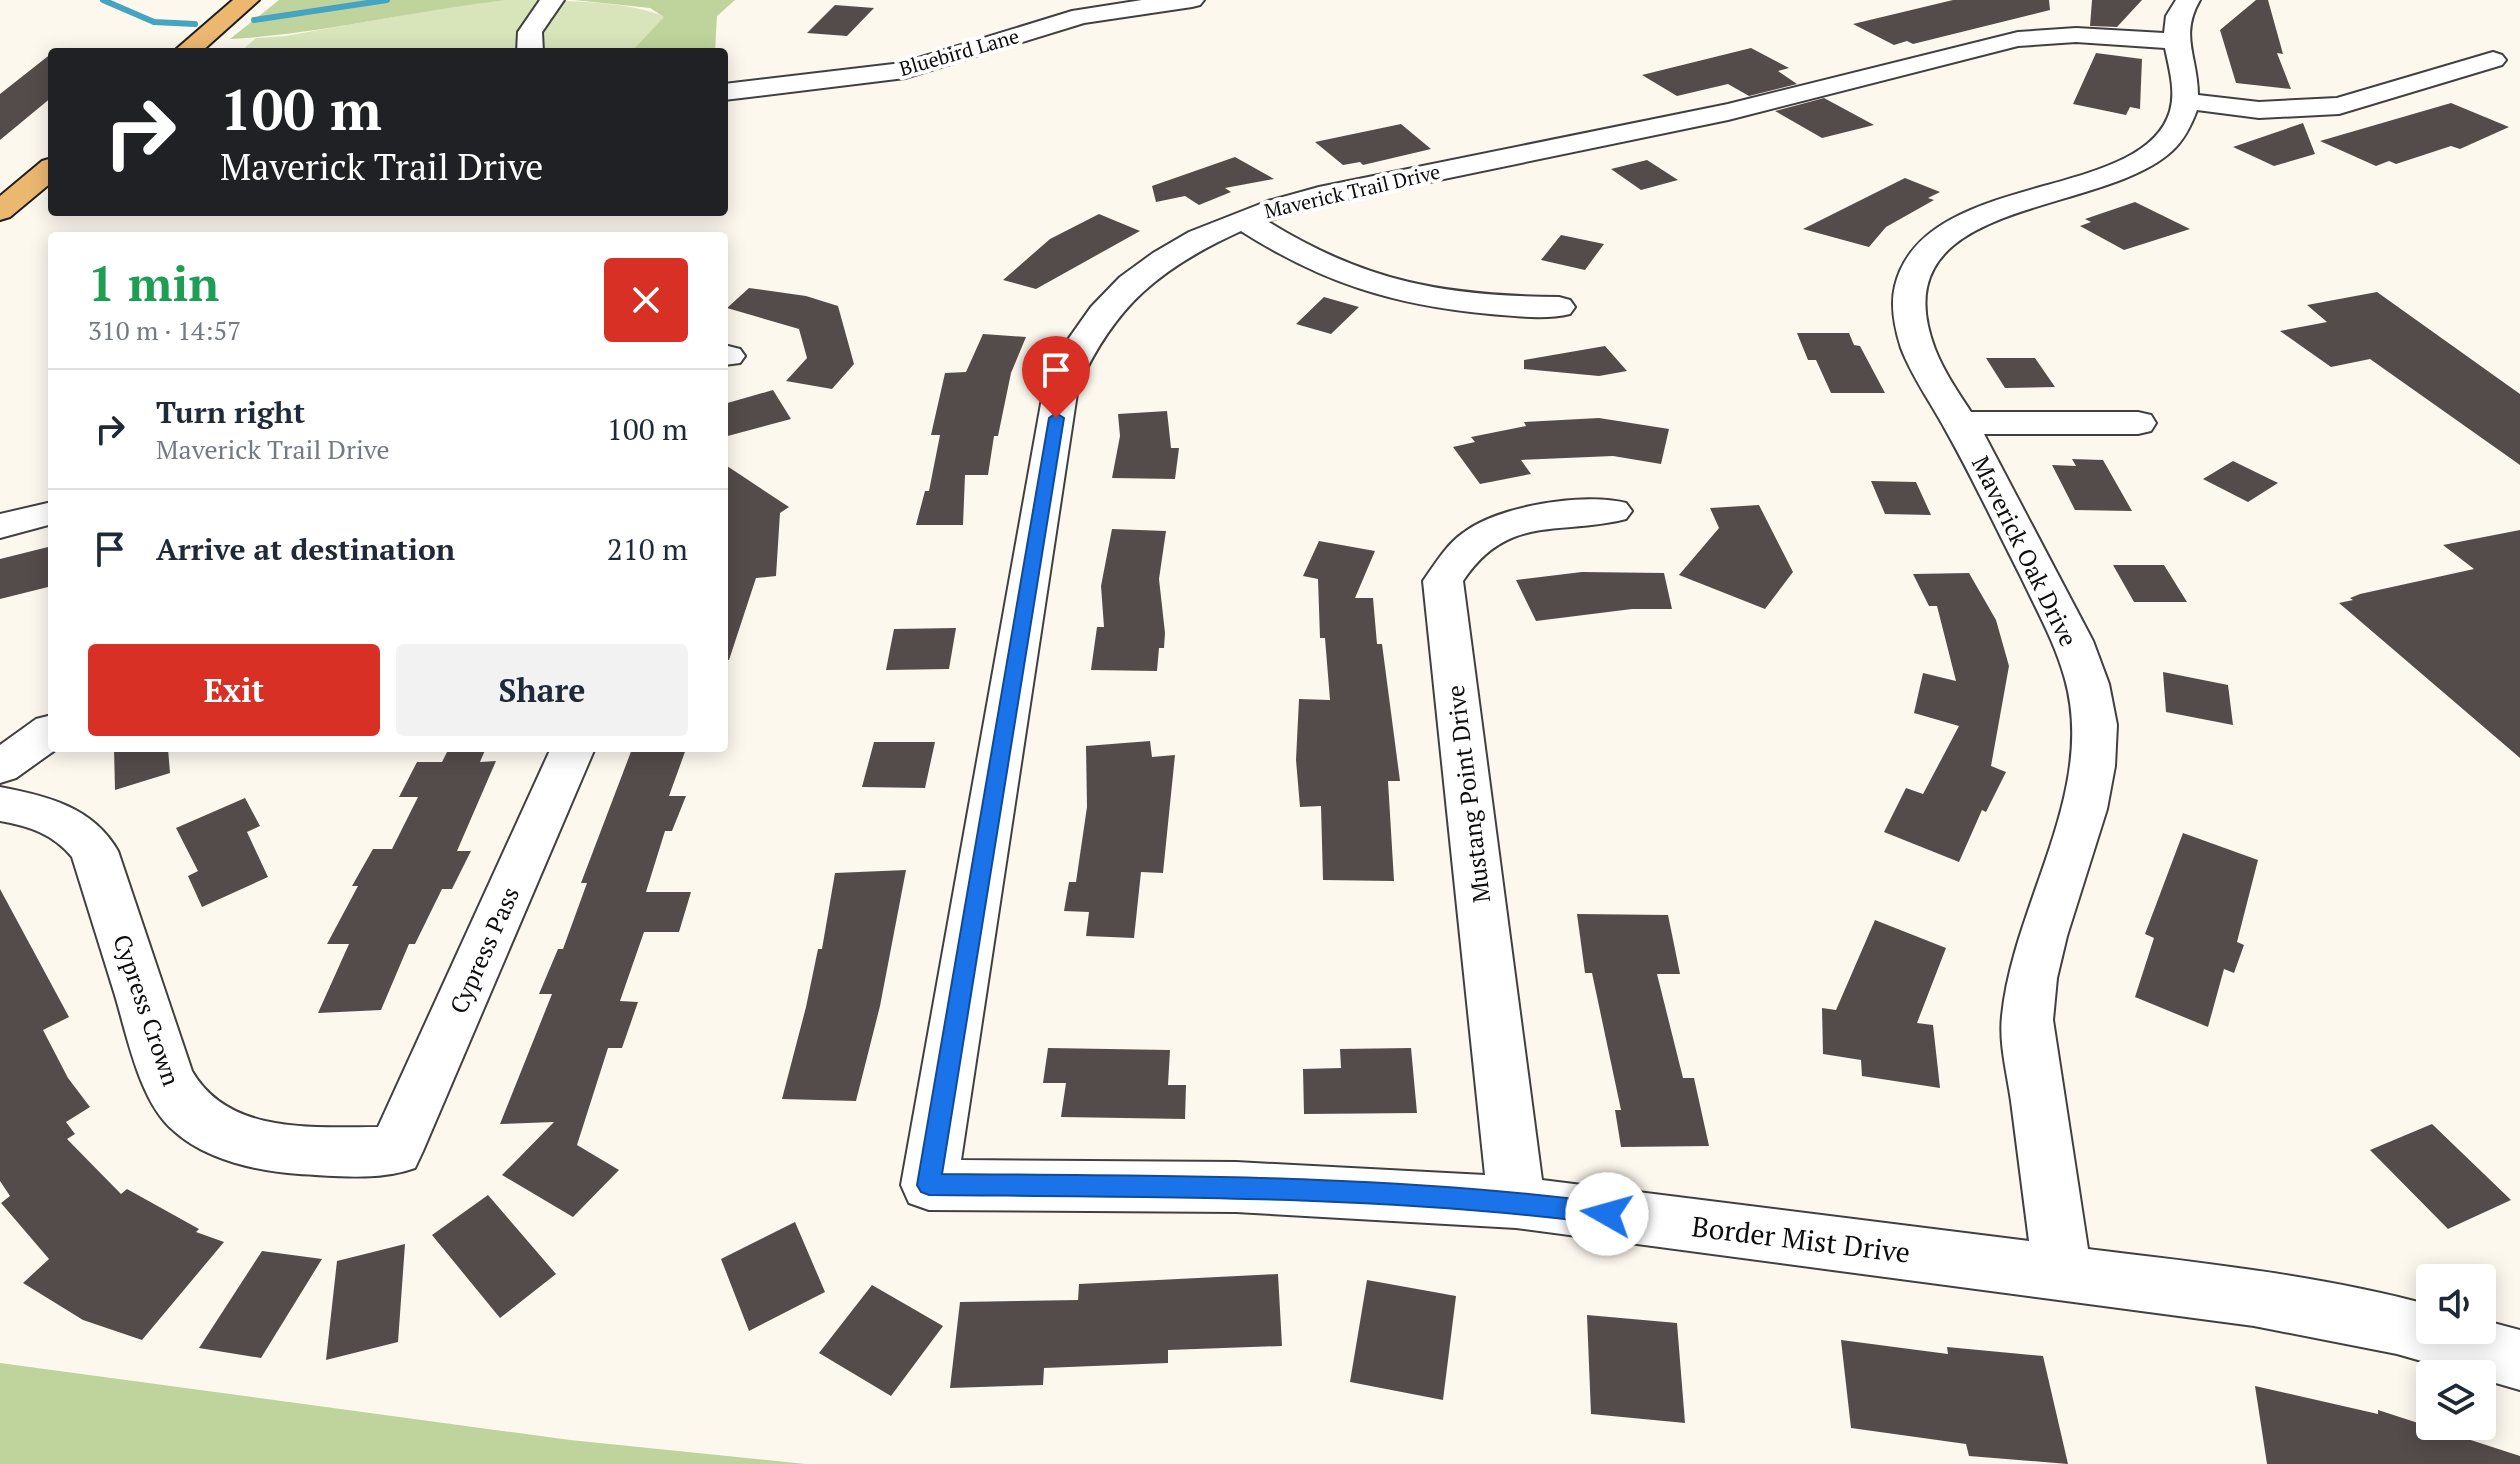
<!DOCTYPE html>
<html lang="en">
<head>
<meta charset="utf-8">
<style>
	:root { --surface:#fff; --page:#f2f2f3; --text:#1f2937; --muted:#747a83; --line:#e0e1e3; --accent:#d93025 }
	body { margin:0; font-family:"PT Serif",serif; background:var(--page); color:var(--text); height:100vh; display:flex; flex-direction:column; font-size:30px; white-space:nowrap }
	* { box-sizing:border-box; margin:0 }
	p { font-size:26px; color:var(--muted) }
	.icon { flex:none; width:44px; height:44px; fill:none; stroke:currentColor; stroke-width:2; stroke-linecap:round; stroke-linejoin:round }
	.map { position:relative; flex:1; overflow:hidden }
	.details { position:absolute; left:48px; top:232px; width:680px; height:520px; display:flex; flex-direction:column; background:var(--surface); border-radius:8px; box-shadow:0 4px 20px #0003 }
	.details>* { flex:none }
	.hud { position:absolute; left:48px; top:48px; width:680px; height:168px; border-radius:8px; box-shadow:0 4px 20px #0003; background:#202124; color:#fff; overflow:hidden }
	.tools { position:absolute; left:2416px; top:1264px; display:grid; gap:16px }
	.tools a { display:grid; place-items:center; width:80px; height:80px; border-radius:8px; background:var(--surface); box-shadow:0 4px 20px #0003; font-size:40px }
	.pin { position:absolute; display:grid; place-items:center; width:68px; height:68px; color:#fff; margin:-82px -34px; border-radius:50% 50% 50% 0; rotate:-45deg; box-shadow:0 0 8px #0007 }
	.pin .icon { rotate:45deg }
	.me { position:absolute; width:88px; margin:-44px; rotate:277deg; stroke-linejoin:round; filter:drop-shadow(0 0 6px #0008) }
	.turn { display:flex; align-items:center; gap:28px; height:168px; padding:0 40px; font-size:36px }
	.turn .icon { width:104px; height:104px; stroke-width:2.5 }
	.turn b { display:block; font-size:56px; line-height:68px }
	.round { display:grid; place-items:center; flex:none; width:84px; height:84px; border-radius:8px; background:var(--page) }
	.headline { display:flex; align-items:center; justify-content:space-between; height:136px; padding:0 40px }
	h1 { font-size:48px; font-weight:700; line-height:60px; color:#1e9e55 }
	.button { display:flex; gap:16px; margin-top:auto; padding:16px 40px }
	.button a { flex:1; height:92px; border-radius:8px; background:var(--accent); color:#fff; font-size:32px; font-weight:700; line-height:92px; text-align:center }
	.button a+a { background:var(--page); color:var(--text) }
	ul { padding:0; list-style:none }
	li { display:flex; align-items:center; gap:24px; height:120px; padding:0 40px; border-top:2px solid var(--line) }
	li div { flex:1 }
	li b { display:block; font-size:30px }
	li em { font-style:normal }
	.map>svg:first-child { display:block }
	.green { fill:#d8e5bb }
	.forest { fill:#bfd49c }
	.lines { fill:none; stroke-linecap:round; stroke-linejoin:round }
	.stream { stroke:#45a5c1; stroke-width:6 }
	.building { fill:#544c4a }
	.minor-casing { stroke:#404040; stroke-width:4 }
	.major-casing { stroke:#1e1e1e; stroke-width:4 }
	.minor { fill:#fff; fill-rule:evenodd }
	.major { fill:#ecb870; fill-rule:evenodd }
	.route { fill:#1a73e8; stroke:#114b97; stroke-width:2 }
	.labels { text-anchor:middle; dominant-baseline:central; stroke-width:8; stroke-linejoin:round; paint-order:stroke }
	.far-street-label { font-size:20px; fill:#0d0d0d; stroke:#fff }
	.street-label { font-size:24px; fill:#0d0d0d; stroke:#fff }
	.near-street-label { font-size:28px; fill:#0d0d0d; stroke:#fff }
</style>
</head>
<body>
<div class="map">
<svg width="2520" height="1464" viewBox="0 0 2520 1464">
	<rect width="100%" height="100%" fill="#fdf8ee"/>
	<path class="green" d="M507 0C549 0 630 0 665 17L631 52H240L256 38 285 36 461 5Z"/>
	<path class="forest" d="M279 0H507C414 10 323 34 230 39Z
		M574 0H735L717 16 715 52H631L664 17 650 8Z
		M0 1363 570 1440 806 1464H0Z"/>
	<g class="lines">
		<path class="stream" d="M103 0 154 22 195 24
			M254 20 387 0"/>
	</g>
	<path class="building" d="M1953 0H2049L2050 10 1913 44 1907 41 1894 45 1853 24Z
		M2092 0H2142L2117 27 2090 26Z
		M2256 0H2268L2283 54 2277 53 2291 89 2236 83 2220 30Z
		M835 5 874 8 847 36 807 33Z
		M1751 48 1789 68 1778 71 1797 84 1749 96 1728 84 1677 96 1642 75Z
		M52 53V97L0 140V94Z
		M2096 53 2142 59 2140 109 2130 107 2126 115 2073 104Z
		M1824 98 1874 125 1822 138 1775 111Z
		M2451 103 2509 127 2460 149 2451 146 2396 164 2389 161 2376 166 2320 141Z
		M2303 123 2315 154 2274 166 2233 147Z
		M1401 124 1431 149 1363 165 1360 162 1343 165 1315 142Z
		M1235 157 1274 179 1225 188 1231 192 1199 205 1185 196 1156 202 1152 186Z
		M1647 160 1678 180 1641 190 1611 169Z
		M1905 178 1940 192 1928 198 1934 200 1886 227 1869 247 1803 229Z
		M2135 202 2190 229 2124 250 2080 226 2091 222 2085 219Z
		M1099 214 1140 231 1036 289 1003 280 1050 239Z
		M1561 235 1604 244 1585 270 1541 260Z
		M749 288 806 296 838 306 854 364 832 389 786 381 807 358 799 329 727 308Z
		M2377 292 2520 394V465L2370 359 2331 367 2280 331 2327 322 2307 305Z
		M1324 297 1359 307 1331 334 1296 324Z
		M1797 333H1849L1854 345 1860 346 1885 393H1831L1816 360H1808Z
		M983 334 1026 337 1011 373 998 436H994L988 475H965L963 525H916L925 491H929L940 435H931L945 373 966 372Z
		M1605 346 1627 371 1599 376 1524 369V360Z
		M1986 358H2035L2055 387 2005 388Z
		M773 390 791 419 724 437V404Z
		M1167 411 1171 448H1179L1175 479 1112 478 1120 436 1118 414Z
		M1599 418 1669 429 1661 464 1613 456 1521 460 1531 474 1480 484 1453 447 1475 442 1471 437 1526 426 1524 422Z
		M2072 459 2103 460 2132 511 2075 510 2052 465 2076 466Z
		M2233 461 2278 483 2248 502 2203 479Z
		M724 464 789 507 780 513 776 576 756 578 729 660 724 659Z
		M1871 481 1916 482 1931 515 1885 514Z
		M1759 505 1793 572 1765 609 1679 575 1719 528 1710 508Z
		M1112 529 1166 531 1159 579 1165 633 1164 648H1159L1157 671 1091 670 1097 627H1104L1101 586Z
		M2520 530V758L2339 603 2353 600 2350 598 2360 594 2474 569 2443 545Z
		M1319 541 1375 551 1355 598H1373L1377 644H1382L1400 781H1388L1394 881 1323 880 1321 806 1300 807 1296 760 1299 699 1330 700 1325 638H1320L1318 579 1303 576Z
		M52 546V586L0 599V559Z
		M2113 565H2164L2187 602H2134Z
		M1582 572 1664 573 1672 609H1632L1536 621 1516 580Z
		M1969 573 1996 620 2009 666 1991 766 2006 772 1986 812 1982 810 1959 862 1884 832 1906 788 1923 794 1959 726 1914 713 1923 673 1956 681 1937 606H1929L1913 574Z
		M956 628 949 669 886 670 894 629Z
		M2163 672 2228 685 2233 725 2166 712Z
		M1150 741 1152 757 1175 755 1163 873 1141 872 1134 938 1086 936 1089 912 1064 911 1069 882H1076L1087 807 1086 746Z
		M874 742H935L925 788 862 787Z
		M114 748H168L170 773 115 790Z
		M449 748H486L480 762 496 761 457 851H471L452 889H442L415 944H409L381 1010 318 1013 349 944H327L358 886H352L373 849H392L418 797H399L417 762H442Z
		M632 749H686L669 796H686L672 831H665L646 892H691L679 932H644L620 1001 638 1002 622 1048H608L577 1145 619 1170 573 1217 502 1175 554 1122 500 1124 552 994H539L558 949H563L587 883H581Z
		M245 798 260 826 247 832 268 877 202 907 188 876 198 871 176 828Z
		M2183 833 2258 860 2237 942 2244 945 2234 973 2224 969 2208 1027 2135 997 2154 938 2145 934Z
		M906 870 880 1006 856 1101 782 1099 806 1007 818 949H822L835 873Z
		M0 889 69 1017 43 1030 68 1078 90 1107 66 1122 75 1134 67 1139 121 1194 127 1189 199 1229 196 1232 224 1242 142 1340 83 1320 23 1283 49 1259 1 1203 10 1196 0 1181Z
		M1577 914 1668 915 1680 974H1657L1683 1078H1694L1709 1146 1621 1147 1615 1110H1621L1592 973H1585Z
		M1875 920 1946 948 1917 1023 1933 1025 1940 1088 1862 1076 1861 1060 1823 1054 1822 1008 1836 1010Z
		M1048 1048 1170 1050 1168 1085H1186L1185 1119 1061 1117 1066 1083H1043Z
		M1411 1048 1417 1113 1304 1114 1303 1069 1341 1068 1340 1049Z
		M2432 1124 2511 1200 2448 1229 2370 1150Z
		M488 1195 556 1274 500 1318 432 1235Z
		M795 1222 825 1292 749 1331 721 1259Z
		M405 1244 398 1342 326 1360 337 1261Z
		M262 1251 322 1259 261 1358 199 1348Z
		M1278 1274 1282 1346 1168 1350V1363L1044 1368 1043 1385 950 1388 960 1302 1078 1300 1079 1284Z
		M1367 1280 1456 1296 1443 1400 1350 1382Z
		M872 1285 943 1326 891 1396 819 1353Z
		M1587 1315 1677 1323 1685 1423 1591 1414Z
		M1841 1340 1948 1354 1947 1347 2043 1356 2068 1464 1969 1456 1966 1444 1851 1428Z
		M2255 1386 2378 1414V1410L2520 1456V1464H2267Z"/>
	<g class="lines">
		<defs>
			<path id="minor" d="M540 0H564L542 32 543 52H517L518 32Z
				M1142 0H1204L1200 5 1192 7 1084 23 905 78 724 100V84L902 63 1072 11Z
				M2176 0H2200C2179 36 2198 57 2198 95L2259 102 2337 98 2493 52 2502 55 2506 60 2502 65 2339 114 2259 118 2197 110C2191 126 2184 140 2172 151 2099 218 1877 196 1935 349 1944 372 1958 392 1971 412H2138L2151 415 2156 423 2151 431 2138 434H1984L2093 641 2109 684 2117 725 2115 766 2107 809 2067 936 2057 978 2053 1020 2088 1249C2202 1263 2319 1275 2430 1305V1330H2482V1320L2520 1330V1390L2482 1379V1374H2467L2397 1354 2254 1326 1516 1228 1236 1212 929 1210 909 1203 901 1185 1044 387 1067 341 1091 307 1120 277 1153 253 1189 232 1268 201 1319 187 1728 104 2018 32 2076 28 2164 33 2166 16ZM2076 42 2165 48C2169 68 2176 91 2170 111 2143 203 1923 169 1895 286 1890 306 1895 329 1901 348 1912 377 1931 403 1945 429 1972 477 1995 526 2020 575 2036 609 2055 642 2065 679 2097 793 2013 904 2002 1016 1999 1044 2007 1073 2011 1101 2017 1147 2023 1194 2029 1241L1542 1180 1463 581C1508 513 1560 536 1626 519L1632 511 1626 503C1584 492 1498 506 1463 533 1446 545 1435 564 1423 581L1485 1175 1236 1162 961 1160 1078 387C1115 305 1160 268 1241 231 1323 283 1393 305 1490 314 1516 316 1545 320 1570 314L1575 307 1570 300 1559 297C1445 296 1365 282 1267 221L1323 204 1728 120 2018 46Z
				M724 345 740 349 745 356 740 363 724 365Z
				M52 502V524L0 538V514Z
				M52 715V748H58L16 778 0 783V745L36 719Z
				M551 748H595L423 1151 415 1168C379 1181 337 1176 299 1174 257 1171 206 1160 174 1131 139 1102 127 1034 114 992 100 947 86 902 72 857 53 834 29 826 0 821V787C47 796 93 807 118 851L192 1071C229 1135 314 1127 378 1127Z"/>
			<path id="major" d="M233 0H259L201 52H173Z
				M52 158V182L10 217 0 220V196L42 161Z"/>
		</defs>
		<use href="#minor" class="minor-casing"/>
		<use href="#major" class="major-casing"/>
		<use href="#minor" class="minor"/>
		<use href="#major" class="major"/>
	</g>
	<path class="route" d="M1056 413 1064 418 942 1174C1164 1176 1387 1174 1607 1203L1615 1206 1619 1214 1615 1221 1607 1224C1382 1195 1155 1197 929 1195L921 1192 917 1185 1049 418Z"/>
	<g class="labels">
		<g class="far-street-label">
			<text transform="translate(959 52) rotate(-16)">Bluebird Lane</text>
			<text transform="translate(1352 191) rotate(-13)">Maverick Trail Drive</text>
		</g>
		<g class="street-label">
			<text transform="translate(2025 551) rotate(64)">Maverick Oak Drive</text>
			<text transform="translate(1468 794) rotate(-97)">Mustang Point Drive</text>
			<text transform="translate(484 950) rotate(-66)">Cypress Pass</text>
			<text transform="translate(147 1010) rotate(71)">Cypress Crown</text>
		</g>
		<g class="near-street-label">
			<text transform="translate(1801 1239) rotate(7)">Border Mist Drive</text>
		</g>
	</g>
</svg>
<div class="tools">
<a><svg class="icon" aria-label="sound" viewBox="0 0 24 24"><path d="M4 9h4l5-4v14l-5-4H4zM17 9q2 3 0 6"/></svg></a>
<a><svg class="icon" aria-label="layers" viewBox="0 0 24 24"><path d="M12 4l9 5-9 5-9-5zM3 14l9 5 9-5"/></svg></a>
</div>
<div class="pin" style="left:1056px;top:418px;background:#d93025"><svg class="icon" aria-label="arrive" viewBox="0 0 24 24"><path d="M6 21V4h12l-3 4 3 4H6"/></svg></div>
<svg class="me" style="left:1607px;top:1214px" viewBox="-20 -20 40 40"><circle r="19" fill="#fff"/><path d="M0-13L10 11 0 6-10 11z" fill="#1a73e8"/></svg>
<div class="hud">
<div class="turn"><svg class="icon" aria-label="right" viewBox="0 0 24 24"><path d="M7 20v-9h11M14 6l5 5-5 5"/></svg><div><b>100 m</b>Maverick Trail Drive</div></div>
</div>
<section class="details">
<div class="headline"><div><h1>1 min</h1><p>310 m · 14:57</p></div><a class="round" style="background:#d93025;color:#fff"><svg class="icon" aria-label="close" viewBox="0 0 24 24"><path d="M6 6l12 12M18 6L6 18"/></svg></a></div>
<ul>
<li><svg class="icon" aria-label="right" viewBox="0 0 24 24"><path d="M7 20v-9h11M14 6l5 5-5 5"/></svg><div><b>Turn right</b><p>Maverick Trail Drive</p></div><em>100 m</em></li>
<li><svg class="icon" aria-label="arrive" viewBox="0 0 24 24"><path d="M6 21V4h12l-3 4 3 4H6"/></svg><div><b>Arrive at destination</b></div><em>210 m</em></li>
</ul>
<div class="button"><a>Exit</a><a>Share</a></div>
</section>
</div>
</body>
</html>
